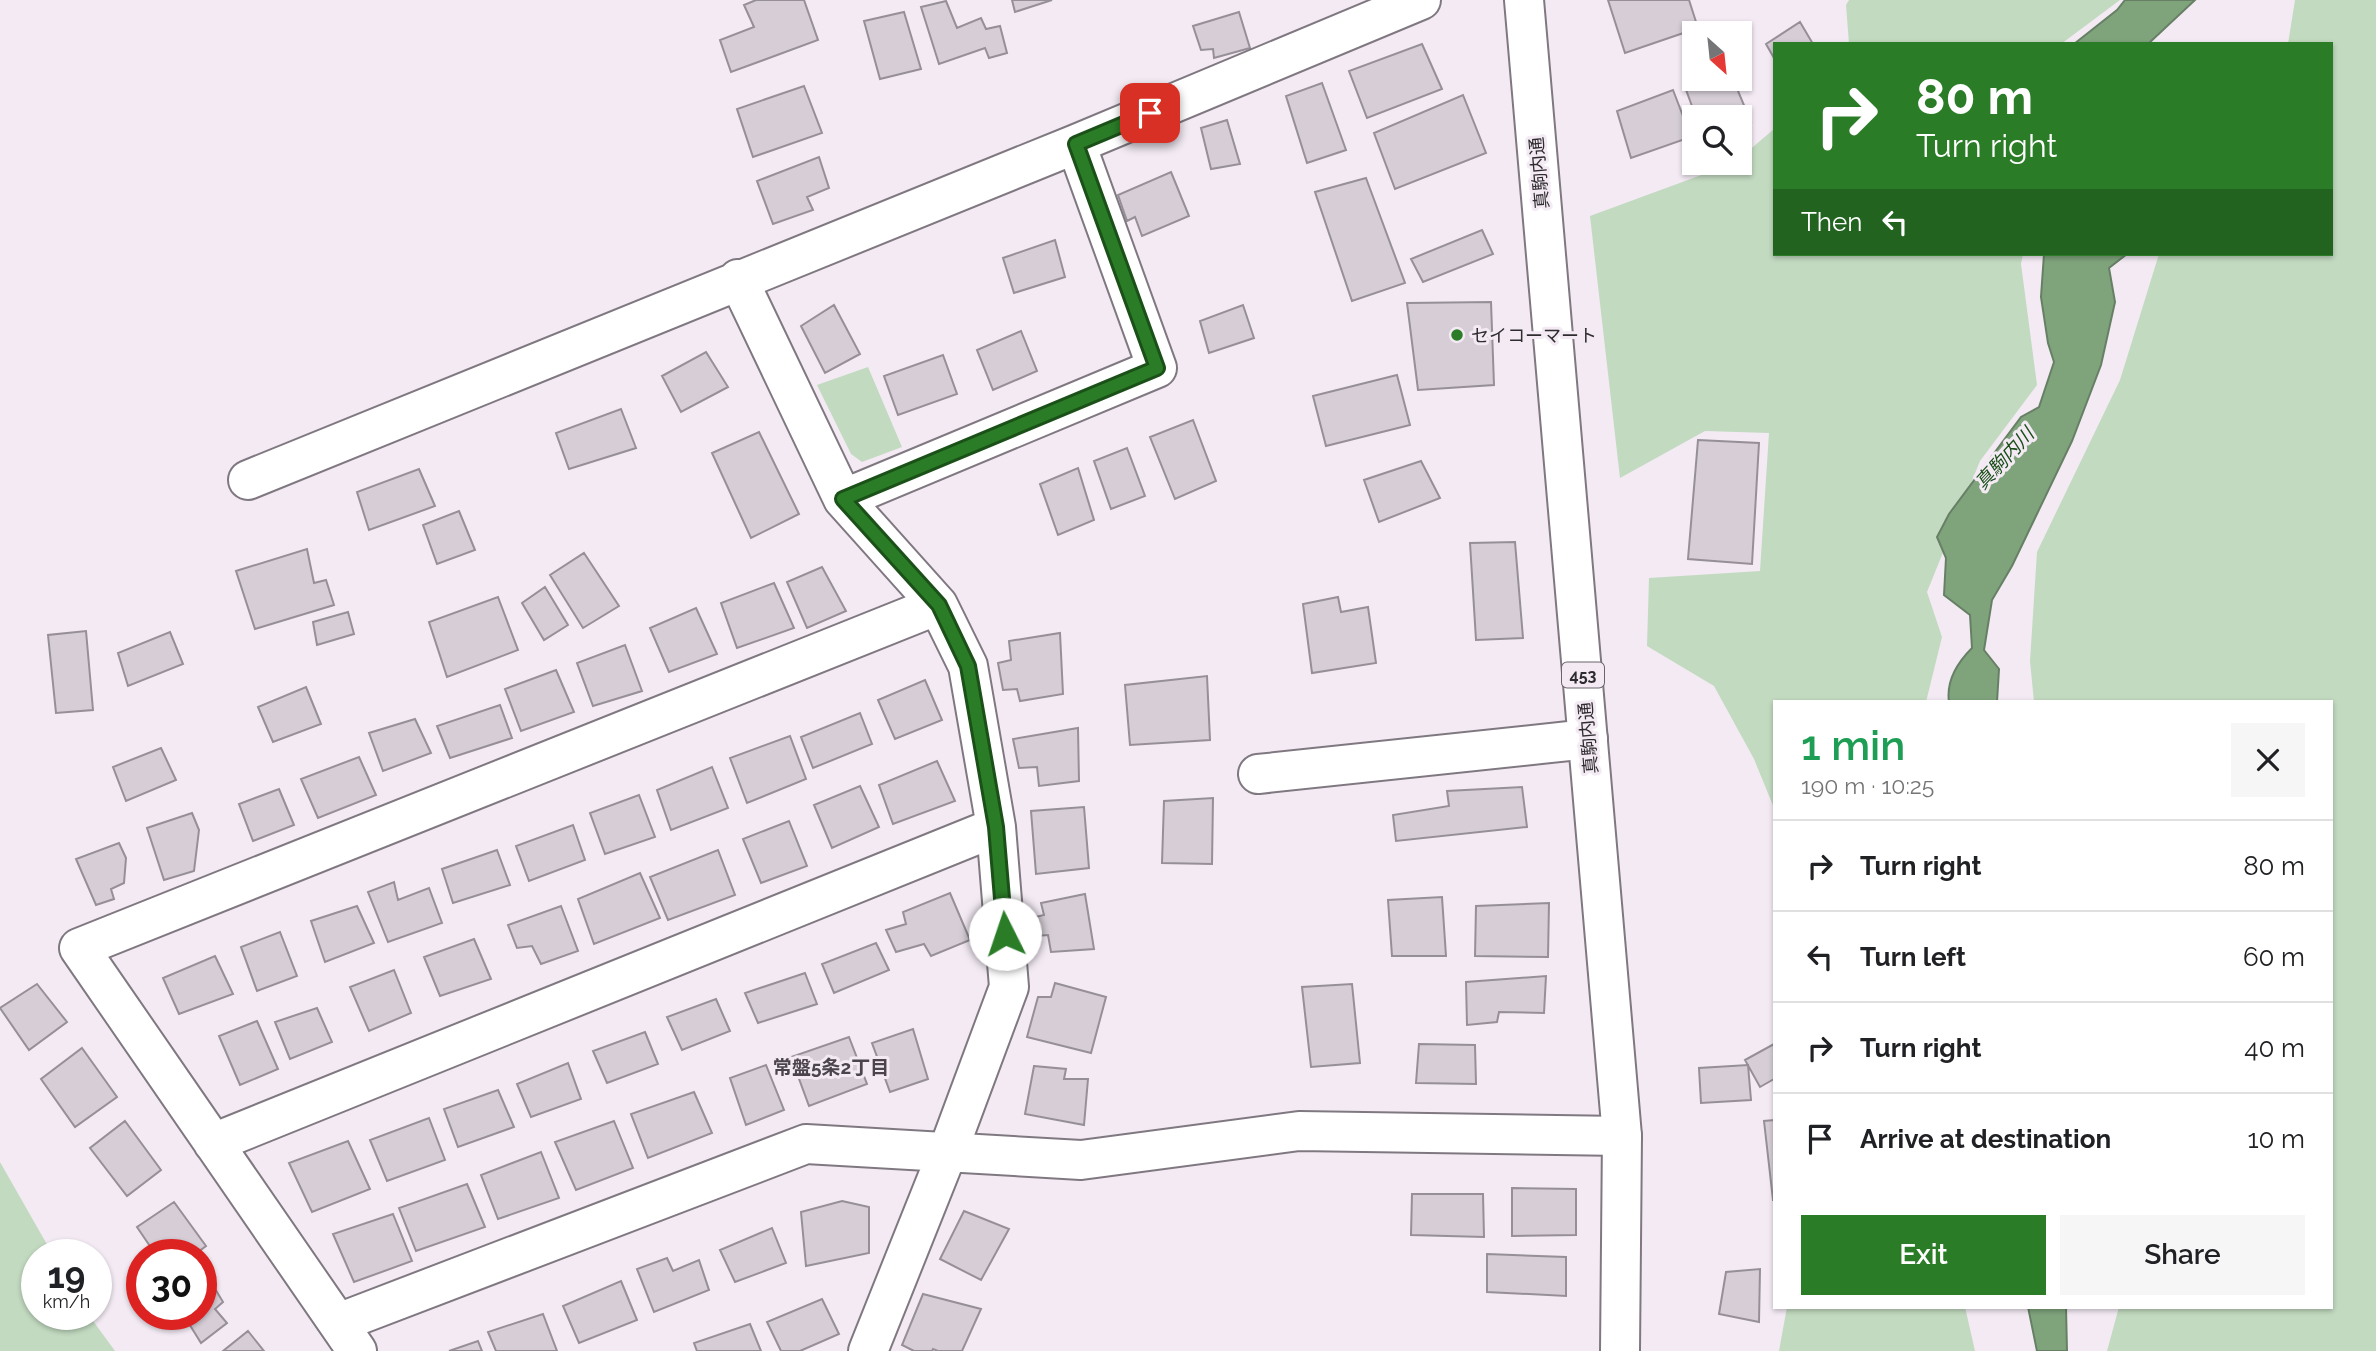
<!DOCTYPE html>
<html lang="en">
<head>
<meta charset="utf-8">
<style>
	:root { --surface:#fff; --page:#f6f6f6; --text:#202124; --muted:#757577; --line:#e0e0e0; --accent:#2a7c27 }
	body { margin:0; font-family:Raleway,"Noto Sans JP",sans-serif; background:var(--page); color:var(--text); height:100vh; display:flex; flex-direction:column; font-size:26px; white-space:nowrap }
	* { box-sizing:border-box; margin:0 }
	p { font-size:23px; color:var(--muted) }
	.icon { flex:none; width:38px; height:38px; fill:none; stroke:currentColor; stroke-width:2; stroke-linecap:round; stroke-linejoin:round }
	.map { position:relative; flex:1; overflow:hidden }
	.drawer { position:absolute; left:1773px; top:700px; width:560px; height:609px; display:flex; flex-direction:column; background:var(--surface); border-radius:0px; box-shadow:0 2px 5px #0004 }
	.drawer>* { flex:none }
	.banner { position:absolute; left:1773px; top:42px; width:560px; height:214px; border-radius:0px; box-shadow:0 2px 5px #0004; background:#2a7c27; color:#fff; overflow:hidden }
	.needle { width:46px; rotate:153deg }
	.buttons { position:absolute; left:1682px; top:21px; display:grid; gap:14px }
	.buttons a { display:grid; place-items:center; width:70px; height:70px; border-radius:0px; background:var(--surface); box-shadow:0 2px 5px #0004; font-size:35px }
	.speed { position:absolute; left:21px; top:1239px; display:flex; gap:14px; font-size:35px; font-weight:700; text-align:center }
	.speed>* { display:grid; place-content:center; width:91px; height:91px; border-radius:50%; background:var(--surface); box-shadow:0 2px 5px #0004; line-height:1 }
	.speed small { font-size:18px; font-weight:400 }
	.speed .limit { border:10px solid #d22; background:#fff; color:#111 }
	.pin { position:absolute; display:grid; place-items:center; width:60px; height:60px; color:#fff; margin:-30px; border-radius:14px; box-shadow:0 4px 10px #0006 }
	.me { position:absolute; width:77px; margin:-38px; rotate:356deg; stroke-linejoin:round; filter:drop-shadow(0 0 5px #0008) }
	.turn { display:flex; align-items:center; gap:24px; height:147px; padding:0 28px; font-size:32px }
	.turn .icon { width:91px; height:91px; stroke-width:2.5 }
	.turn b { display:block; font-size:49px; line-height:60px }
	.then { display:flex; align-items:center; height:66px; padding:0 28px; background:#0003; gap:14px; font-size:26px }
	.round { display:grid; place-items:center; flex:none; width:74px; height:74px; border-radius:0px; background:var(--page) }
	.overview { display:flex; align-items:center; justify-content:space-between; height:119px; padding:0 28px }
	h1 { font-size:42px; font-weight:600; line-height:52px; color:#1e9e55 }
	.primary-button { display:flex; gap:14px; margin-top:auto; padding:14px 28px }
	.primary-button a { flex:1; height:80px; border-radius:0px; background:var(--accent); color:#fff; font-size:28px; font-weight:600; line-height:80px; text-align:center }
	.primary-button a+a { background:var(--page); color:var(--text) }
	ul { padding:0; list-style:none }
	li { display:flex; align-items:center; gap:21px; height:91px; padding:0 28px; border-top:2px solid var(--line) }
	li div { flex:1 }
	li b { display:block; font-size:26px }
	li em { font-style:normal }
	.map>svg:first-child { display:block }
	.green { fill:#c2dac0 }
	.water { fill:#7fa47c; stroke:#678065; stroke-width:2 }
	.building { fill:#d6cdd6; stroke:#978f98; stroke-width:2 }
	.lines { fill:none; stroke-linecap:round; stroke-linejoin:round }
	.minor-casing { stroke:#807881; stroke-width:42 }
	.trunk-casing { stroke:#807881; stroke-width:42 }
	.minor { stroke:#fff; stroke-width:38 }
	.trunk { stroke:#fff; stroke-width:38 }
	.route-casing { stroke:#1b5119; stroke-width:18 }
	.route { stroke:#2a7c27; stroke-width:12 }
	.poi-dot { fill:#2a7c27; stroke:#f3eaf4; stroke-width:2.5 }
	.labels { text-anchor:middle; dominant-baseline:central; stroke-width:6; stroke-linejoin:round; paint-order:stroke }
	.shield { fill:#f3eaf4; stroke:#6a656a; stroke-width:2 }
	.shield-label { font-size:16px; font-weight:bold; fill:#2f2c2f }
	.street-label { font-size:18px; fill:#2f2c2f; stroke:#f3eaf4 }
	.poi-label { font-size:18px; fill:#2f2c2f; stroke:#f3eaf4; text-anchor:start }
	.water-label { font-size:19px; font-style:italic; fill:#194d17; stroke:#f3eaf4 }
	.neighbourhood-label { font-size:19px; font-weight:bold; fill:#4c444c; stroke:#f3eaf4 }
</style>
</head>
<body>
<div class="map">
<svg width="2376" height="1351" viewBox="0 0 2376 1351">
	<rect width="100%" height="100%" fill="#f3eaf4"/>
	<path class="green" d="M1849 0H2120L2061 44H1849L1846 5Z
		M2295 0H2376V1351H2107L2119 1307H2331V702H2034L2030 661 2037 552 2120 380 2159 254H2331V44H2288Z
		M1774 129V254H2023L2021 264 2037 385 1980 461 1927 592 1942 637 1926 702H1774V808L1754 759 1714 686 1647 646 1649 578 1760 571 1769 433 1705 431 1620 478 1590 216 1734 163H1740V158Z
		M868 367 902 447 862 462 851 454 817 385Z
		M0 1162 53 1255H37V1314H88L115 1351H0Z
		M1787 1307H1965L1975 1351H1779Z"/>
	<path class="water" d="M2125 0H2195L2148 44H2074L2117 10Z
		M2044 254H2127L2109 268 2115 302 2101 365 2072 441 2012 566 1992 600 1984 650 1999 669 1997 702H1949C1946 681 1958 662 1972 648L1970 615 1944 595 1946 558 1937 537 1949 514 2021 417 2039 407 2054 362 2048 343 2041 297Z
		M2028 1307H2066L2067 1351H2037Z"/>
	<path class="building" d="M756 0H804L818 40 731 72 720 40 754 27 744 5Z
		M1012 0H1052L1015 12Z
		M1608 0H1689L1698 28 1625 53Z
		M946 1 957 28 981 18 986 29 1000 26 1007 53 989 58 985 48 939 64 921 7Z
		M904 12 921 69 880 79 864 21Z
		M1239 12 1250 48 1214 58 1213 49 1201 50 1193 26Z
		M1800 22 1813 44H1774V58L1766 44Z
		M1422 44 1442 89 1367 118 1349 71Z
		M1703 79H1733L1751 122 1740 126V117H1696L1685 87Z
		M1322 83 1346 150 1307 163 1286 96Z
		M804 86 822 133 753 157 737 109Z
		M1673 90 1691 137 1631 158 1617 111Z
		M1463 95 1486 153 1395 189 1374 133Z
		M1227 120 1240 164 1211 169 1201 128Z
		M819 157 829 188 807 197 813 210 773 224 757 181Z
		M1171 172 1189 216 1142 236 1135 217 1127 221 1118 195Z
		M1366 178 1405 283 1352 301 1315 192Z
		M1482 230 1493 254 1423 282 1411 259Z
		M1055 240 1065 277 1014 293 1003 258Z
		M1491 302 1494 385 1418 390 1407 303Z
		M834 305 860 354 825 373 801 326Z
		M1243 305 1254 338 1209 353 1200 321Z
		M1021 331 1037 371 993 390 977 350Z
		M706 352 728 387 681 412 662 376Z
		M943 355 957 394 898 415 884 376Z
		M1397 375 1410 425 1326 446 1313 396Z
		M621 409 636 448 569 469 556 433Z
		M1193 420 1216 481 1175 499 1150 437Z
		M759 432 799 514 751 538 712 453Z
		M1698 440 1759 443 1752 564 1688 559Z
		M1127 448 1145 496 1111 509 1094 461Z
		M1421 461 1440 498 1379 522 1364 480Z
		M1078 468 1094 520 1058 535 1040 484Z
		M419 469 435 506 369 530 357 492Z
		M459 511 475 550 437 564 423 525Z
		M1515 542 1523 638 1476 640 1470 543Z
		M307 549 314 583 326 580 334 605 255 629 236 571Z
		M584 553 619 606 583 628 550 575Z
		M822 567 846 611 807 628 787 582Z
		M774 583 794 628 737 648 721 603Z
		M545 587 568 625 544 640 522 603Z
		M498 597 518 650 447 677 429 622Z
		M1338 597 1341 612 1368 607 1376 663 1312 673 1303 604Z
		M696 608 717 654 669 672 650 628Z
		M348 612 354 634 317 645 313 622Z
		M86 631 93 710 56 713 48 635Z
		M170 632 183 664 128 686 118 653Z
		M1060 633 1063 694 1020 701 1017 689 1003 690 998 663 1011 660 1009 641Z
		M625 645 642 691 593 706 577 663Z
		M556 670 574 712 521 731 505 689Z
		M1207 676 1210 740 1130 745 1125 685Z
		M925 680 942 720 895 739 878 700Z
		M306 687 321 724 273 742 258 707Z
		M500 705 512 738 450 758 437 726Z
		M860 713 872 744 813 768 801 737Z
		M415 719 431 753 383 771 369 733Z
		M1078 728 1079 781 1039 786 1037 767 1019 768 1013 739Z
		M790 736 806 779 747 803 730 758Z
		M161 748 176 780 126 801 113 767Z
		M359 757 376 795 318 818 301 779Z
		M937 761 955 801 893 824 879 785Z
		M712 767 728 808 671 830 657 790Z
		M860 786 879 827 832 848 814 805Z
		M1522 787 1527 827 1396 841 1393 815 1449 806 1447 791Z
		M279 789 294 825 253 841 239 804Z
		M639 795 655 837 605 854 590 813Z
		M1213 798 1212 864 1162 863 1164 801Z
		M1084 807 1089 868 1036 874 1031 811Z
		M192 813 199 830 194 871 164 880 147 828Z
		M789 821 807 866 761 883 743 839Z
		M573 825 585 860 529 881 516 846Z
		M119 843 126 858 124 883 111 889 114 899 96 905 76 859Z
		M497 850 510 885 453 903 442 869Z
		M718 850 735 895 668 920 650 877Z
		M640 873 660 918 594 944 578 899Z
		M394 882 398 900 429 888 442 923 388 942 368 892Z
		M950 893 970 940 931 956 924 944 896 952 886 930 906 924 903 912Z
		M1085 894 1094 949 1051 952 1048 935 1036 936 1031 918 1044 915 1041 903Z
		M1442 897 1446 956H1392L1388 900Z
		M1549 903 1548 957 1475 956 1476 906Z
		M357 906 374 943 325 962 311 921Z
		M561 906 578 951 541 964 532 946 517 948 508 925Z
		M280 932 297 976 257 991 241 947Z
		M474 939 491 979 440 996 424 957Z
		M876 943 889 970 834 993 822 964Z
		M215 956 233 994 179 1014 163 978Z
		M394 970 411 1013 369 1031 350 987Z
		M805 973 817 1004 758 1023 745 993Z
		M1546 976 1544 1013 1499 1012 1497 1022 1467 1025 1466 982Z
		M1055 983 1106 997 1091 1053 1027 1037 1038 997H1051Z
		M37 984 67 1022 29 1050 0 1008Z
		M1352 984 1360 1063 1311 1067 1302 987Z
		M716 999 730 1031 682 1050 667 1017Z
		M317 1008 332 1042 290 1059 275 1022Z
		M257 1021 278 1069 240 1085 219 1036Z
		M913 1029 928 1079 890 1092 872 1043Z
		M645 1032 658 1064 607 1083 593 1051Z
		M849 1037 867 1084 809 1106 791 1057Z
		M1419 1044 1475 1045 1476 1084 1416 1083Z
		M1774 1044V1079L1760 1087 1745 1060Z
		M82 1048 117 1097 75 1127 41 1079Z
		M568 1063 581 1099 531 1117 517 1084Z
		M766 1065 784 1110 746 1125 730 1078Z
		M1748 1065 1751 1100 1701 1103 1699 1068Z
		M1034 1066 1066 1069 1064 1079H1088L1084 1125 1025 1114Z
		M498 1090 514 1127 458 1147 444 1109Z
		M694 1092 712 1133 648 1158 631 1114Z
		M429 1118 445 1160 387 1181 370 1140Z
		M1774 1120V1200H1773L1764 1121Z
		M125 1121 161 1170 127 1196 90 1148Z
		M614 1121 633 1168 576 1190 555 1142Z
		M348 1141 370 1189 312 1212 289 1163Z
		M541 1152 559 1198 498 1219 481 1175Z
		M467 1184 485 1227 416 1251 399 1208Z
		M1512 1188 1576 1189V1235L1512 1236Z
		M1412 1194H1483L1484 1237 1411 1235Z
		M842 1201 869 1207V1253L806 1266 801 1212Z
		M174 1202 206 1246 194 1255H156L137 1227Z
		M964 1211 1009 1229 981 1280 940 1259Z
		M393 1214 412 1261 354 1282 333 1234Z
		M772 1228 786 1263 735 1282 720 1250Z
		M1487 1254 1566 1257V1296L1487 1292Z
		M667 1258 673 1271 699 1260 709 1290 654 1312 637 1269Z
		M1760 1269 1759 1322 1719 1314 1726 1272Z
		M205 1272 223 1302 215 1309 227 1323 201 1343 183 1314H201V1275Z
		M621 1281 637 1320 579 1343 563 1306Z
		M923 1294 981 1309 962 1351H938L933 1349 932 1351H914L902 1345Z
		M822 1299 839 1334 800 1351H781L767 1322Z
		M543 1314 557 1351H496L488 1332Z
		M750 1324 761 1351H697L694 1343Z
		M248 1331 264 1351H223Z
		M478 1341 482 1351H449Z"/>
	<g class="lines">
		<defs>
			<path id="minor" d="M738 279 843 499 938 605 968 666 996 827 1009 987 948 1151 868 1351
				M248 480 1076 144 1421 0
				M843 499 1157 368 1076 144
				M1258 774 1588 739
				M213 1143 996 827
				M338 1323 806 1144 1081 1160 1299 1131 1622 1136
				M357 1351 79 948 938 605"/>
			<path id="trunk" d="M1524 0 1622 1136 1620 1351"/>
		</defs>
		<use href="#minor" class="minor-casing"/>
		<use href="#trunk" class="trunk-casing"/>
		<use href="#minor" class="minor"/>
		<use href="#trunk" class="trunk"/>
	</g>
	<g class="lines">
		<defs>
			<path id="route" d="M1005 934 996 827 968 666 939 605 843 499 1157 368 1076 144 1150 113"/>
		</defs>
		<use href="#route" class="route-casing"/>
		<use href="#route" class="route"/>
	</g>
	<circle class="poi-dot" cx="1457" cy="335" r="7"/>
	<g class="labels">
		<rect class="shield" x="1562" y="662.5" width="42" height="25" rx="5"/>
		<g class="shield-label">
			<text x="1583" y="675">453</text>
		</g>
		<g class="street-label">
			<text transform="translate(1539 173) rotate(-95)">真駒内通</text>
			<text transform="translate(1588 738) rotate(-95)">真駒内通</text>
		</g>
		<g class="poi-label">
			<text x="1471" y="335">セイコーマート</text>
		</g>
		<g class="water-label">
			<text transform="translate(2004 458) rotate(-47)">真駒内川</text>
		</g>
		<g class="neighbourhood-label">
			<text x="831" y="1067">常盤5条2丁目</text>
		</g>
	</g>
</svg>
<div class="buttons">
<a><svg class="needle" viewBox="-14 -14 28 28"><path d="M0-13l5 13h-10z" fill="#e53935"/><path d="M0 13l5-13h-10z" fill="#757577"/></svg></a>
<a><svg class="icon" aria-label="search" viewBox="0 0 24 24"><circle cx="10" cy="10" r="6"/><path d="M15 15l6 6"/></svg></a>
</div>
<div class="speed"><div>19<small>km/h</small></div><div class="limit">30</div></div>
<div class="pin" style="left:1150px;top:113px;background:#d93025"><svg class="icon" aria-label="arrive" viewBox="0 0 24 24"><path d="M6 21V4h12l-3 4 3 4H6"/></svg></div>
<svg class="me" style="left:1005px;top:934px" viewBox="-20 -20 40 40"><circle r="19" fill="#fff"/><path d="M0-13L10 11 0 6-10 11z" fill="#2a7c27"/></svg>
<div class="banner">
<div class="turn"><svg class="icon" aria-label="right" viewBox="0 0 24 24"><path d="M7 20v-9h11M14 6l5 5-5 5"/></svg><div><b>80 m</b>Turn right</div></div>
<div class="then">Then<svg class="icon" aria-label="left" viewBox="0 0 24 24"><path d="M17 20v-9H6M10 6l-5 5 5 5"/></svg></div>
</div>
<section class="drawer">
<div class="overview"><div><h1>1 min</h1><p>190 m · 10:25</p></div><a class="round"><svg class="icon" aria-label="close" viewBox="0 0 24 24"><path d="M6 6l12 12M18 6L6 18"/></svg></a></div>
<ul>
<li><svg class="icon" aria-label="right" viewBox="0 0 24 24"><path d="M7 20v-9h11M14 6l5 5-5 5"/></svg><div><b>Turn right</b></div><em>80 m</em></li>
<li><svg class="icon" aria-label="left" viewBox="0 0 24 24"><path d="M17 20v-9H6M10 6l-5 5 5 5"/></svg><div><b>Turn left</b></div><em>60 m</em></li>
<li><svg class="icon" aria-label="right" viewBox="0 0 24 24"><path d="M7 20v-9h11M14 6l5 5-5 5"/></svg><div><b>Turn right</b></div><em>40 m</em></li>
<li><svg class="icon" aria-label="arrive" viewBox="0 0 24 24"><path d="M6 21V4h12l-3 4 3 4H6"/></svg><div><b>Arrive at destination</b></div><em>10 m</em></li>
</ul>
<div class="primary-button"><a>Exit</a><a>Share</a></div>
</section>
</div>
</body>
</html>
